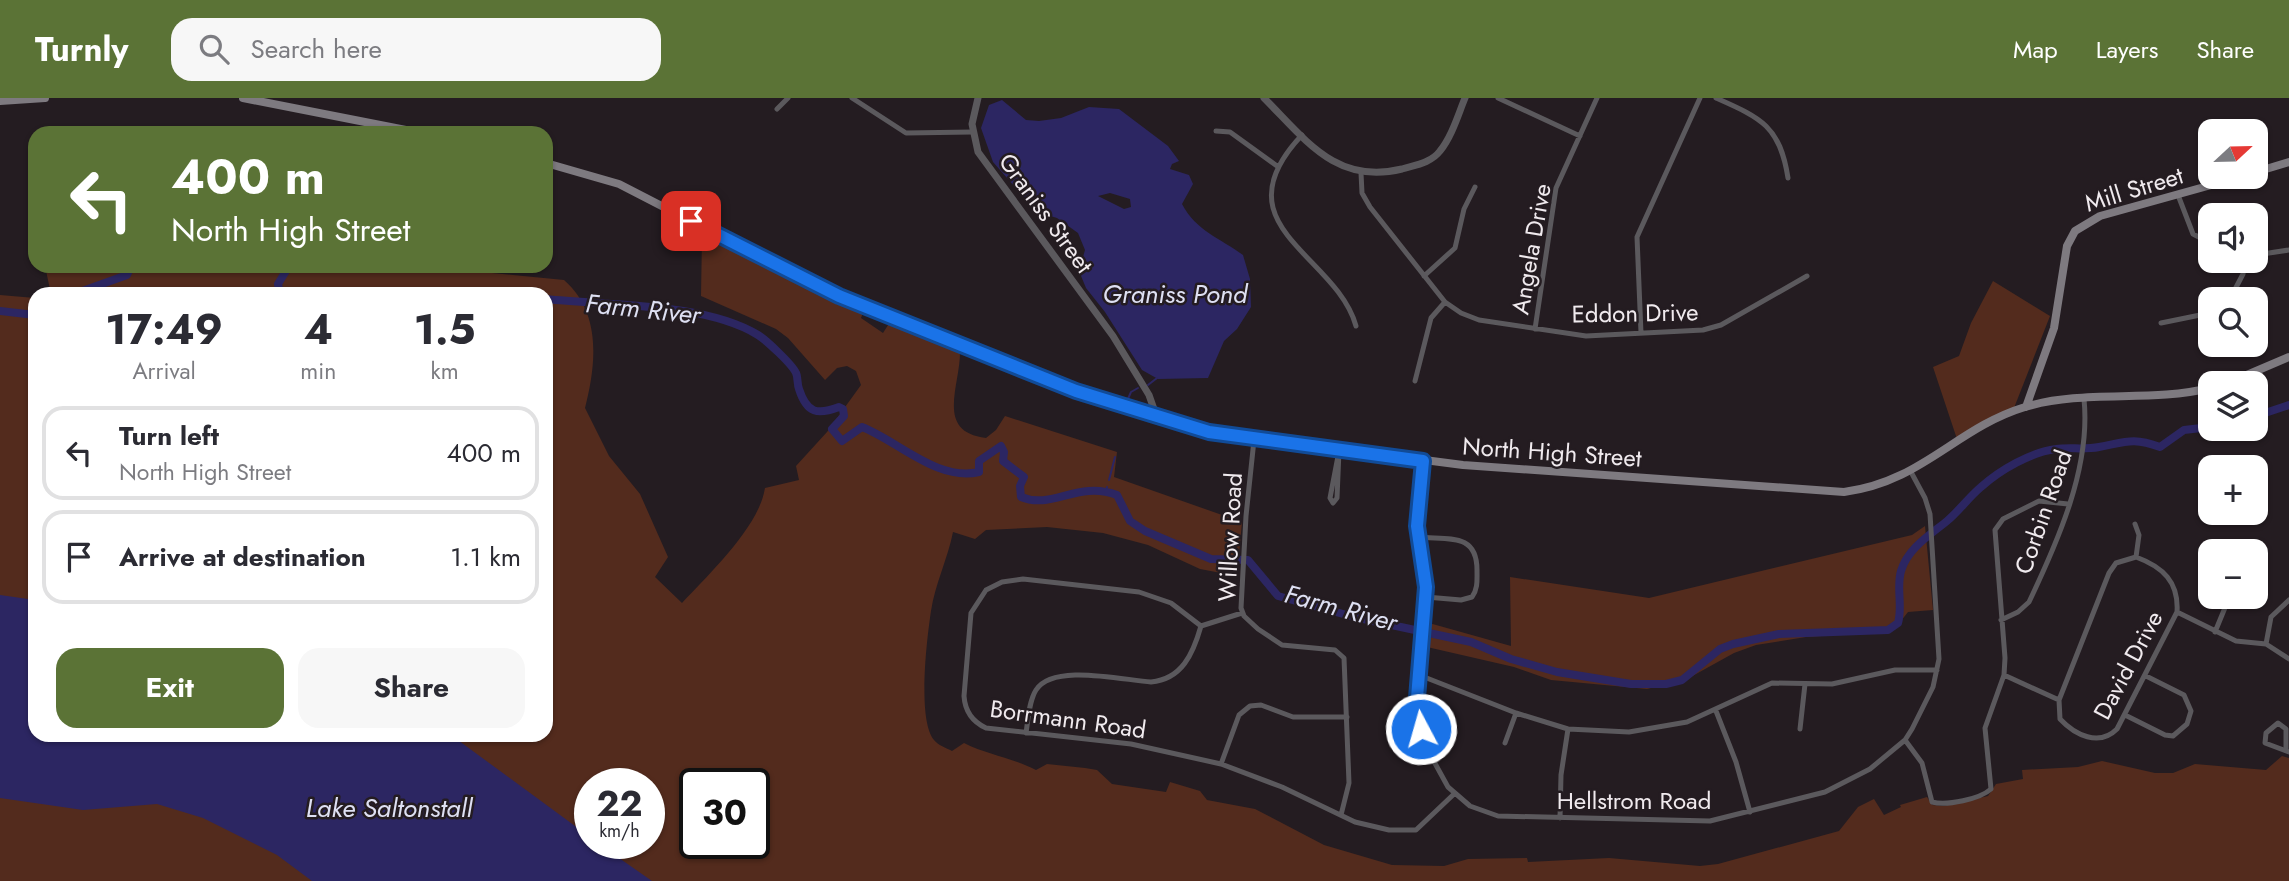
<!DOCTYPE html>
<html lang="en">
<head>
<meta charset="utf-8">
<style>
	:root { --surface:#fff; --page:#f7f7f7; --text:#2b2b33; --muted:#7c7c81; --line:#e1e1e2; --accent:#5b7336 }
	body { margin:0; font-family:Jost,sans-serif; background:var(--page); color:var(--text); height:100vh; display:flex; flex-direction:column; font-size:26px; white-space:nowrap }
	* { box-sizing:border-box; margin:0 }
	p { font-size:23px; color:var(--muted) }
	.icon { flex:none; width:38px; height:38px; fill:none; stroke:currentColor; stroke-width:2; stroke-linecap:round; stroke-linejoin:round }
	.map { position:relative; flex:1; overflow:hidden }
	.side { position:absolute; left:28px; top:189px; width:525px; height:455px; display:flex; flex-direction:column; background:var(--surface); border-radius:21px; box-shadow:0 2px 5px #0004 }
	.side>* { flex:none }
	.top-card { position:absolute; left:28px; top:28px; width:525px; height:147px; border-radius:21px; box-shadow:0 2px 5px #0004; background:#5b7336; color:#fff; overflow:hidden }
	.needle { width:46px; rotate:68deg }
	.buttons { position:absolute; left:2198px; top:21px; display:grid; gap:14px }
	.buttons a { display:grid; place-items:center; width:70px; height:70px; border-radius:14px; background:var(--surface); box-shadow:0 2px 5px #0004; font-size:35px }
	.speed { position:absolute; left:574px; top:670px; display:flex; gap:14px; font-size:35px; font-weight:700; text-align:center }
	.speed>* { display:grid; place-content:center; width:91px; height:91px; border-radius:50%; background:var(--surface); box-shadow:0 2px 5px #0004; line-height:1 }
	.speed small { font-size:18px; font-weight:400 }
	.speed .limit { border:4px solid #111; border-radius:10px; background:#fff; color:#111 }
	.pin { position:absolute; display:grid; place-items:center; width:60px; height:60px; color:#fff; margin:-30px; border-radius:14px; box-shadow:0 4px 10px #0006 }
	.me { position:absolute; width:77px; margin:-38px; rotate:354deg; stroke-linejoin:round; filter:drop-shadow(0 0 5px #0008) }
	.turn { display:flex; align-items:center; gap:24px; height:147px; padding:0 28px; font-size:32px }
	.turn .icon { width:91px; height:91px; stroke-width:2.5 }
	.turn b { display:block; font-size:49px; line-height:60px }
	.eta { display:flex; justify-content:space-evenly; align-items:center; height:119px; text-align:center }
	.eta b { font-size:42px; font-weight:700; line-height:49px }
	.action { display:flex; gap:14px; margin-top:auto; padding:14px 28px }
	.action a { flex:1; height:80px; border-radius:21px; background:var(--accent); color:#fff; font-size:28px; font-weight:700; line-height:80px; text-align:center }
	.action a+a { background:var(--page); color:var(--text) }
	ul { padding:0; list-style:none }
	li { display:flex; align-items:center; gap:21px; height:94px; margin:0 14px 10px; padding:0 14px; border:4px solid var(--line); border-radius:21px }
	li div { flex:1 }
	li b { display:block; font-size:26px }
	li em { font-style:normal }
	header { display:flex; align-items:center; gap:42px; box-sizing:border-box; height:98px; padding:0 35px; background:var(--accent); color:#fff }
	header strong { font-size:33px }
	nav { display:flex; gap:38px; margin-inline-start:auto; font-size:24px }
	.search { width:490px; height:63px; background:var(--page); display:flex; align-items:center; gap:18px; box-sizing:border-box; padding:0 24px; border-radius:21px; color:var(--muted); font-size:26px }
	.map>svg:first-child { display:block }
	.green { fill:#532b1d; fill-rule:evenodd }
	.water { fill:#2c2662; fill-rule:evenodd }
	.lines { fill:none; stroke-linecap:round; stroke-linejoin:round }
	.stream { stroke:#2c2662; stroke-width:2 }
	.river { stroke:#2c2662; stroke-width:8 }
	.minor { stroke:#5b595d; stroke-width:5 }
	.tertiary { stroke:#5b595d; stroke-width:7 }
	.secondary { stroke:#7e7a80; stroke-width:8 }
	.route-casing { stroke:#114b97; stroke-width:18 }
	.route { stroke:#1a73e8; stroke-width:12 }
	.labels { text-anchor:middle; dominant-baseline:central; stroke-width:5; stroke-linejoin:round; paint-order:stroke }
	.street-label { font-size:24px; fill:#f0eaee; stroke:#241c21 }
	.water-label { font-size:26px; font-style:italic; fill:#dee0f3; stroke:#241c21 }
</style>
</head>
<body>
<header>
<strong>Turnly</strong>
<div class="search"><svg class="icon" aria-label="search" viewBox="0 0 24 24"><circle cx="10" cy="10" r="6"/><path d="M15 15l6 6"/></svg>Search here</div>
<nav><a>Map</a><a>Layers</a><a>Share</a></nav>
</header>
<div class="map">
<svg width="2289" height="783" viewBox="0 0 2289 783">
	<rect width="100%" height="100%" fill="#241c21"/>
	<path class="green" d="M706 136 764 168 864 212 861 220 883 235 890 224 960 252C961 287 934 334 986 340L996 332 1005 318 1117 354 1114 379 1242 424 1237 478 1200 471 1148 447 1103 435 1047 429 986 432 975 441 953 434C948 460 935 486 931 513 927 540 917 621 934 642 938 647 946 650 952 653L964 645C988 657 1013 660 1036 672L1047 666 1085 670 1097 672 1112 686 1166 694 1170 684 1200 693 1207 702 1255 711 1324 747 1392 767 1444 768 1468 761 1527 760 1528 764 1609 760 1700 768 1718 766 1839 733 1858 709 1874 701 1884 717 1901 709 1900 707 1927 699 1932 707 1944 708 1988 698 1996 686 2023 681 2022 672 2078 669 2102 663 2155 675H2173L2195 666 2266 672 2282 658 2289 660V783H0V197L35 200V637H546V196H51L45 168H420L564 182C602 215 596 267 585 310L609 358 640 396 668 459 655 479 682 505C709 476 759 429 765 390L799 382 796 368 827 334 861 287 856 273 847 268 837 270 825 282 788 240 776 231 701 198 702 139ZM590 686H649V746H590ZM695 686H754V746H695Z
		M1993 183 2050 218 2014 310 1957 341 1933 269 1959 258 1971 225Z
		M1925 428 1933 512 1908 514 1897 528 1884 534 1806 539 1756 547 1734 555 1687 581 1647 591 1551 582 1514 569 1427 549 1429 525 1511 548 1510 479 1649 500 1912 437Z"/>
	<path class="water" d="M1002 2 1026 22 1039 23 1061 20 1089 9 1119 11 1168 48 1179 63 1172 66 1170 71 1189 77 1193 86 1182 106C1196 133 1220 140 1243 157L1250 181 1251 209 1237 231 1224 243 1208 280 1158 281 1142 272 1105 214 1086 190 1079 173 1085 152 1078 135 1057 120 1037 114 993 64 981 30 989 7ZM1110 95 1130 101 1131 109 1124 111 1098 98Z
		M0 497 35 502V637H451L590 739V746H599L652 783H312L277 757 203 720 157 706 83 712 0 700Z"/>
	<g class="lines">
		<path class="stream" d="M1148 287 1157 280
			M1127 303 1131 294 1138 290
			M1109 382 1115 359
			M1106 393 1107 389"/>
		<path class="river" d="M74 196 127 177 131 168
			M280 196 278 186 289 168
			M330 196H341
			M546 201C608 208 704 204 758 237 766 242 792 266 796 275 798 279 797 286 799 291 807 316 818 317 839 309L843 311 844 318 832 331 842 343 862 329C898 343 938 384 979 374V363L1001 348 1004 354 1003 363 1024 379 1020 388 1021 399C1052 412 1078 382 1117 397L1130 423 1145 433 1211 461 1248 462 1278 498 1354 519 1471 544 1511 561 1557 574 1631 586H1666L1682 582 1720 551 1733 546 1779 536 1888 532 1898 525C1903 508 1896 490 1901 473 1908 450 1930 437 1947 423 1959 413 1969 399 1981 389 2000 372 2031 354 2056 351 2070 349 2084 352 2099 349 2126 344 2133 339 2160 349L2184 332 2210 329
			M0 213 35 217
			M2256 318 2289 307"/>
		<path class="minor" d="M852 0 906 35 972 34
			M1498 0 1580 38
			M1716 0C1761 20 1780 28 1788 80
			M777 11 788 0
			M1216 33 1230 34 1277 68
			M1302 37C1216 128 1336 156 1356 228
			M1361 75 1362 95 1370 109 1445 204 1461 215 1479 222 1586 238 1703 232 1721 227 1807 178
			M2178 97 2193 136 2210 145
			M2256 157 2289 152
			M1424 178 1455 150 1464 111 1475 89
			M2230 201 2243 176 2245 163
			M2161 225 2210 215
			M1535 231 1556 90 1597 0
			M1641 235 1637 139 1700 0
			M1415 283 1431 220 1445 204
			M1254 342 1246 418 1241 510 1244 518 1258 531 1282 547 1335 552 1344 560 1349 685 1341 717
			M1339 353 1337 400 1333 405 1330 400Z
			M1423 363 1417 428 1426 499 1417 616 1426 649 1448 689 1470 708 1498 718 1710 723 1825 694 1870 671 1905 642 1912 631 1933 589 1939 561 1930 416 1925 400 1911 374
			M2135 426 2139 437 2136 459
			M1418 439C1448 442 1477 434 1477 472 1477 482 1478 491 1472 499L1461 502 1426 499
			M2136 459C2163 469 2179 484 2177 514L2117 631C2099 649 2075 637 2060 621L2059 602 2109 475 2116 465Z
			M2289 502 2271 519 2266 546 2289 561
			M2177 514 2236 543 2266 546
			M2001 522 2018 514 2029 504C2058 443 2091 369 2084 301
			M1201 528 1171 505 1139 494 1023 481 1002 484 986 492 971 515 964 598C965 613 973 624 986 630L1131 646 1221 666 1282 689 1355 724 1389 732H1416L1454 696
			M1201 528 1242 515
			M2215 534 2229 500
			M1419 577 1516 615 1568 631 1629 634 1687 624 1772 585 1832 586 1895 572H1937
			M2004 577 2059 602
			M1716 613 1736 664 1750 714
			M2125 617 2165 637 2173 638 2187 626 2191 613 2184 597 2146 578
			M1800 631 1805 586
			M1026 635C1028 622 1029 603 1036 592 1053 565 1122 582 1151 584 1182 581 1193 556 1201 528
			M1905 642 1922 665 1932 704C1947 708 1980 701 1991 691L1985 630 2004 577 2005 560 1995 432 2003 421 2039 403 2068 406
			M1505 645 1516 615
			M2286 652V631L2278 625 2266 635 2265 645 2289 654
			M1221 666 1239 617 1250 608 1261 607 1293 619H1347
			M1560 720 1561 677 1568 631"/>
		<path class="tertiary" d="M978 0 972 26 978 54 1113 238 1149 297 1156 317
			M1264 0C1306 42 1336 87 1402 71 1415 67 1431 65 1440 53 1452 38 1458 17 1465 0"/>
		<path class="secondary" d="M243 0 421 35
			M0 3 45 0
			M546 65 619 86 809 184 922 232 1076 293 1209 334 1463 367 1844 394C1922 384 1956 330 2025 309 2085 291 2150 305 2210 290
			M2256 74 2289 64
			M2228 285 2289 259
			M2026 309 2054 230 2067 148 2075 133 2100 118 2240 79"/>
	</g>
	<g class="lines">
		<defs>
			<path id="route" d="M691 123 839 198 1076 293 1209 334 1423 363 1417 428 1426 489 1417 600 1421 631"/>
		</defs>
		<use href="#route" class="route-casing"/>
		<use href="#route" class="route"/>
	</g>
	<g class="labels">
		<g class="street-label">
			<text transform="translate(2134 91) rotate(-17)">Mill Street</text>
			<text transform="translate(1046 115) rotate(54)">Graniss Street</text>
			<text transform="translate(1531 151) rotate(-80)">Angela Drive</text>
			<text transform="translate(1635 215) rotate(-1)">Eddon Drive</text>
			<text transform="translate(1552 354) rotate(4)">North High Street</text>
			<text transform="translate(2043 414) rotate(-71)">Corbin Road</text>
			<text transform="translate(1230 439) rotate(-87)">Willow Road</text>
			<text transform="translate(2128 567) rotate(-62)">David Drive</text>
			<text transform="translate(1068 621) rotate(8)">Borrmann Road</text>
			<text x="1634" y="702">Hellstrom Road</text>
		</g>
		<g class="water-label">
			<text x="1175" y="196">Graniss Pond</text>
			<text transform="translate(643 211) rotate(6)">Farm River</text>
			<text transform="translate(1341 510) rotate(15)">Farm River</text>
			<text x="389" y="710">Lake Saltonstall</text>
		</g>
	</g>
</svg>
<div class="buttons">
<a><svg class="needle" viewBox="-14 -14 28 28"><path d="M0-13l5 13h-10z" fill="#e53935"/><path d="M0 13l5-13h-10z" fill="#7c7c81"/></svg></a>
<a><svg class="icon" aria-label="sound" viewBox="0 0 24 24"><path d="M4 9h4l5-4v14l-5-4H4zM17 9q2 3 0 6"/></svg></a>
<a><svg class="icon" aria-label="search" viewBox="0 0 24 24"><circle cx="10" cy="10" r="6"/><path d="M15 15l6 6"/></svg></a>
<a><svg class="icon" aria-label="layers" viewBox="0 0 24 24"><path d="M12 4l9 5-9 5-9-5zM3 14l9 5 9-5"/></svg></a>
<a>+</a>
<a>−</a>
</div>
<div class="speed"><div>22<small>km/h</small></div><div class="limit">30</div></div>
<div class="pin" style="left:691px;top:123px;background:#d93025"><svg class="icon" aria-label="arrive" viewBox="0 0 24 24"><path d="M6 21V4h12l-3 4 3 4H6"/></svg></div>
<svg class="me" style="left:1421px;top:631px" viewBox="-20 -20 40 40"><circle r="17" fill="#1a73e8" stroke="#fff" stroke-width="3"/><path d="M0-11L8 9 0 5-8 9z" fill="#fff"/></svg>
<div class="top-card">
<div class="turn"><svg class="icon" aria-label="left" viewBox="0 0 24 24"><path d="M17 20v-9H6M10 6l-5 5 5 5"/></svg><div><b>400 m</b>North High Street</div></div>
</div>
<section class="side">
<div class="eta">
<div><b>17:49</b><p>Arrival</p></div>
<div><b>4</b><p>min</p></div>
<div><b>1.5</b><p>km</p></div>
</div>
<ul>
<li><svg class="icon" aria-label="left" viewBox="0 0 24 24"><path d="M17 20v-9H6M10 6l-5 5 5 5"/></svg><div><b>Turn left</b><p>North High Street</p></div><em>400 m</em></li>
<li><svg class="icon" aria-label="arrive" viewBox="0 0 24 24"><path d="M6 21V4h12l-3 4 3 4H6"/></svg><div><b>Arrive at destination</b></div><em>1.1 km</em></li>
</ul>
<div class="action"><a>Exit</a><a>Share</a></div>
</section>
</div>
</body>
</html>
